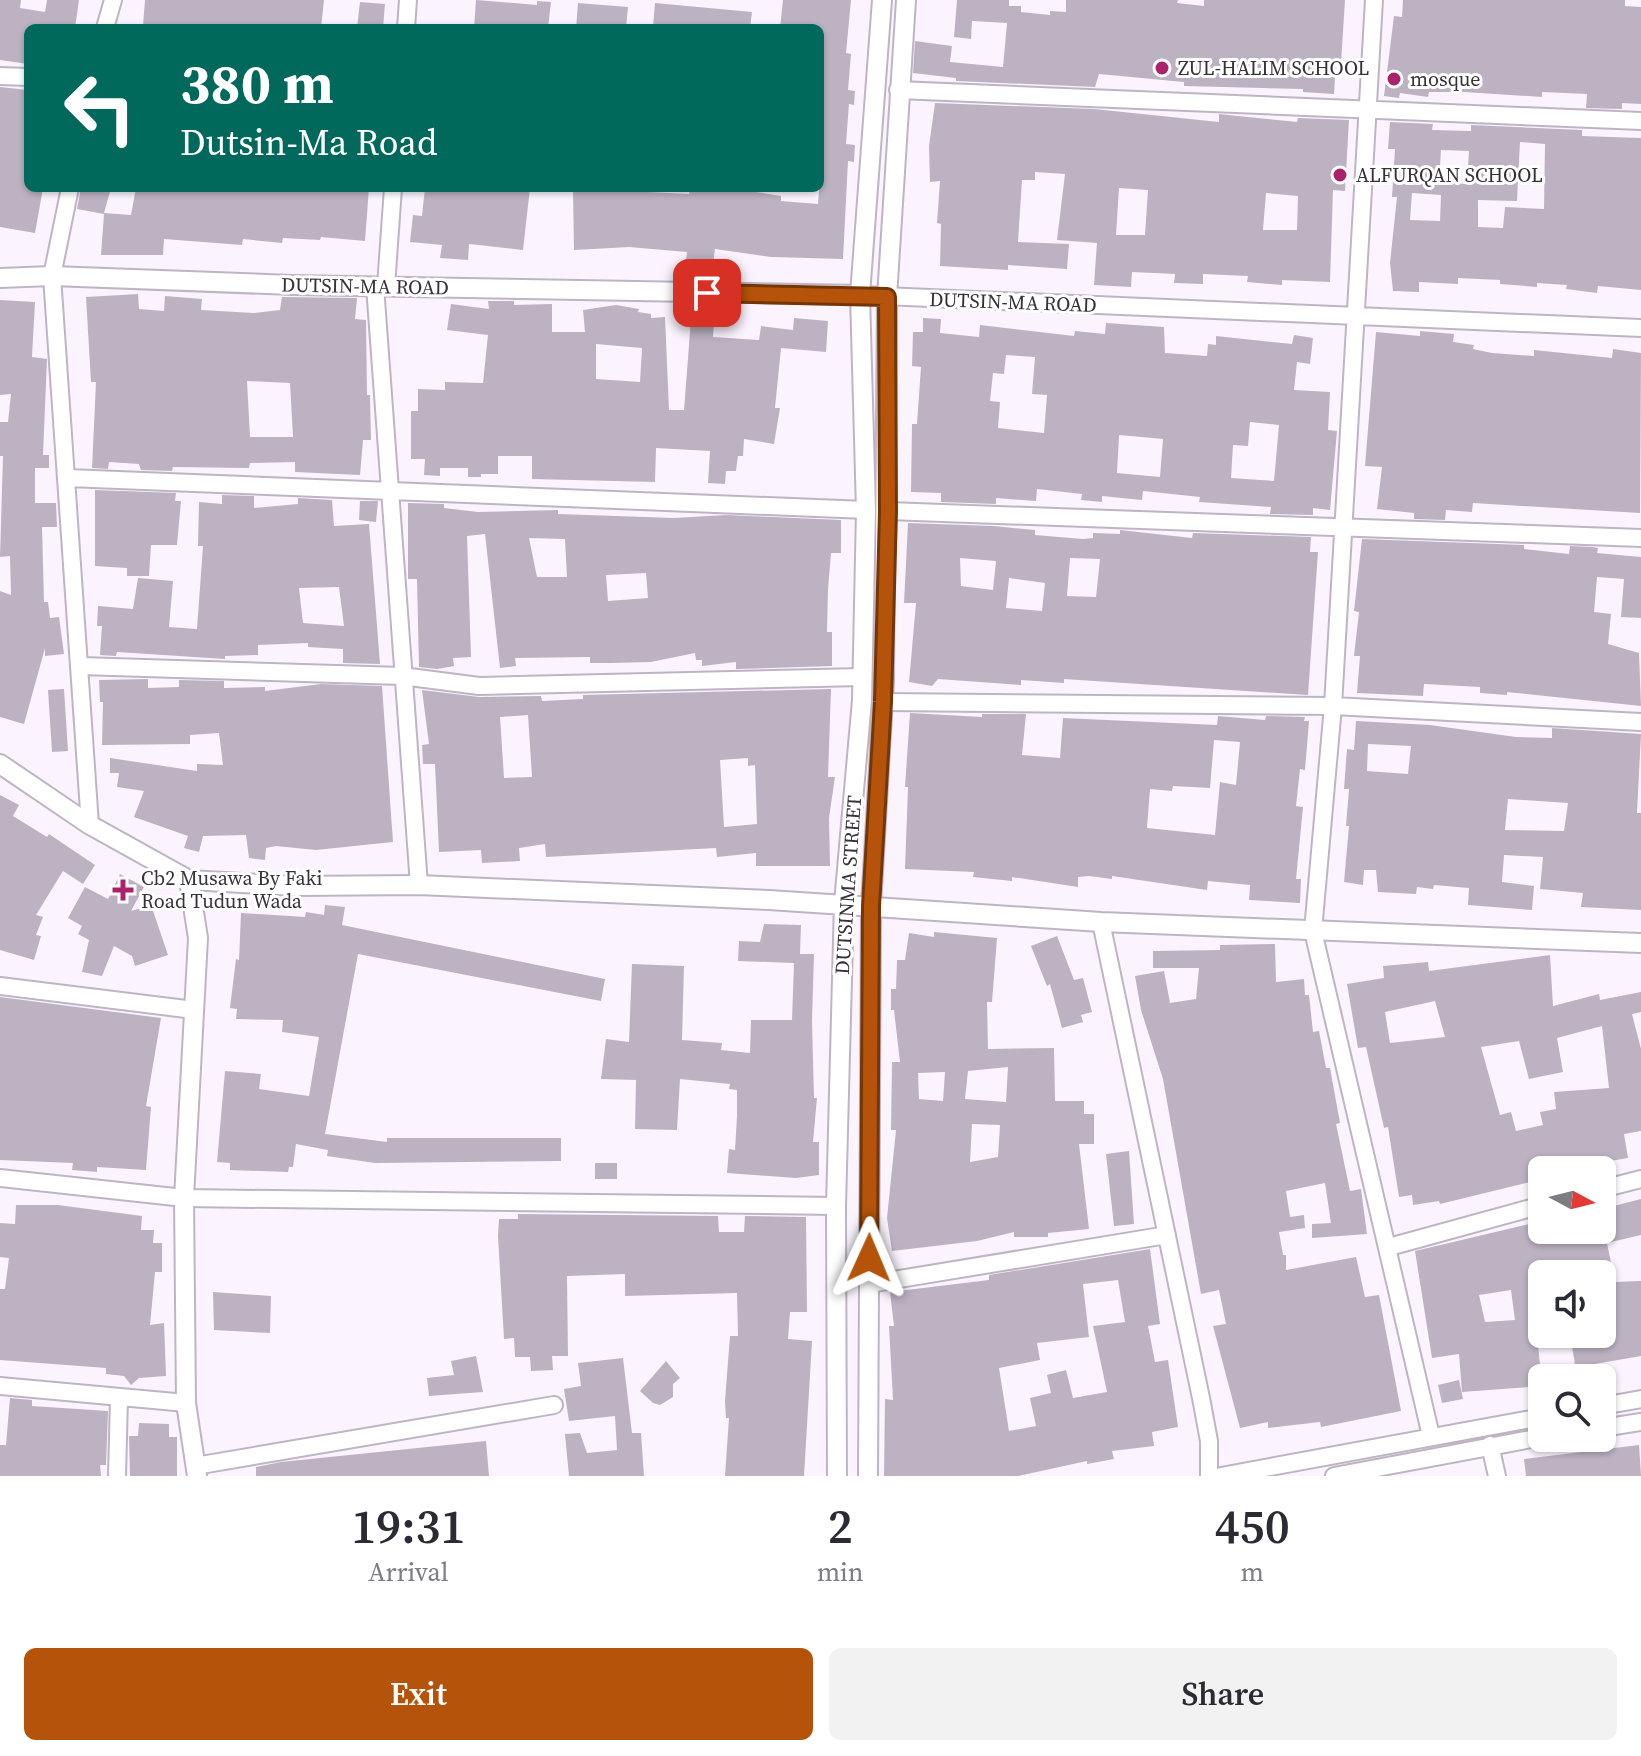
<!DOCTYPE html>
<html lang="en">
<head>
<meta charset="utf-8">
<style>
	:root { --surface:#fff; --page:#f2f2f3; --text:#2b2b33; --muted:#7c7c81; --accent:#b45309 }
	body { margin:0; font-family:"Source Serif 4",serif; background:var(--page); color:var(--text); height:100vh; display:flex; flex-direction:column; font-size:30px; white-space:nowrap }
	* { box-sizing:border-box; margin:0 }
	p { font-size:26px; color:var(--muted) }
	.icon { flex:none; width:44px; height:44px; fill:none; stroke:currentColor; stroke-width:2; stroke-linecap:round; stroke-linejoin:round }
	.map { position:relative; height:1476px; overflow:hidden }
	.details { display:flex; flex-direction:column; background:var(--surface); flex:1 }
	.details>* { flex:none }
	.top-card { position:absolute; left:24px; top:24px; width:800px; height:168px; border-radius:12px; box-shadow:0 2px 6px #0004; background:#00695c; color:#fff; overflow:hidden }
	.needle { width:52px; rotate:97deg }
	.tools { position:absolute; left:1528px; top:1156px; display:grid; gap:16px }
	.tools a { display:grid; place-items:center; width:88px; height:88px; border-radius:12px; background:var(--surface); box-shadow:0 2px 6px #0004; font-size:40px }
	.pin { position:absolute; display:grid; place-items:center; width:68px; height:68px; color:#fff; margin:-34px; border-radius:16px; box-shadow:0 4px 12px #0006 }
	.me { position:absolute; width:88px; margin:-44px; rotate:1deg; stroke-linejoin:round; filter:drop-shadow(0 0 6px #0008) }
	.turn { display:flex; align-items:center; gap:28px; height:168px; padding:0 24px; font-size:36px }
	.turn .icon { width:104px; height:104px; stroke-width:2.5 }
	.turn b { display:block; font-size:56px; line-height:68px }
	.eta { display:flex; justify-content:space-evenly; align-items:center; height:136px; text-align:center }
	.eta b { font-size:48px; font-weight:600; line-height:56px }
	.action { display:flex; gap:16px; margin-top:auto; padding:16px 24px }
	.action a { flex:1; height:92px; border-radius:12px; background:var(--accent); color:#fff; font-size:32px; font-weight:600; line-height:92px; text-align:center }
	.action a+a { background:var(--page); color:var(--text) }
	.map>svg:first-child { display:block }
	.building { fill:#bdb2c2; fill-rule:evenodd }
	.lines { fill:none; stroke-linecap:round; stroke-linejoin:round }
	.minor-casing { stroke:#bfb4c4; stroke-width:20 }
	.tertiary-casing { stroke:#bfb4c4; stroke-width:22 }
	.minor { stroke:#fff; stroke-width:16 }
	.tertiary { stroke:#fff; stroke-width:18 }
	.route-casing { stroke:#753606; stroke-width:20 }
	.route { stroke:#b45309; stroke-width:14 }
	.poi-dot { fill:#aa236a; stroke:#fff; stroke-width:3 }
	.labels { text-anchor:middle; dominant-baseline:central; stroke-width:6; stroke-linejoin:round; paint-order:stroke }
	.poi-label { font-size:20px; fill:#373239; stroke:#fff; text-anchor:start }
	.street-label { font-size:20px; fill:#373239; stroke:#fff }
</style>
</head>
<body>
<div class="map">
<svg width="1641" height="1476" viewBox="0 0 1641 1476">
	<rect width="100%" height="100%" fill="#fbf4fe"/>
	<path class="building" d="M0 0H21L20 8 45 12 47 0H79L75 28H28V64L0 60Z
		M145 0H324L321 28 143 26Z
		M476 0 537 5V1L551 2 548 28H474Z
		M783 0H851L846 53 851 54 848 90 855 91 854 105 849 104 846 144 855 145 854 162 848 161 843 259 771 257 715 249 712 272 685 269 687 252 629 247 574 250 573 190 648 188V192L689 194 690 188H730L781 196V201L818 204 824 119H820V28H780Z
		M957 0H1009V6H1021V12L1050 15V11L1066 12V0H1178L1177 3 1204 6V0H1345L1341 63H1336L1334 94 1303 92V89L1184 86V82L1099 74 1095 87 956 81V78L913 73 915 41 952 46 950 62 1003 67 1007 23 972 21 971 39 954 37Z
		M1403 0H1625V6L1641 7V104L1622 103V109L1586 108 1587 94 1542 92V97L1464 92H1429L1428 97 1400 93 1399 98 1384 96 1394 16 1402 17Z
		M360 2 385 4 383 28H357Z
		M578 3 628 7 626 28H576Z
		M655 3 752 12 750 28 653 26Z
		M0 87 28 90V188H43L35 233 0 227Z
		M935 103 1094 109 1219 122V114L1297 122 1298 118 1349 120 1345 191 1333 190 1330 282 1282 280V285L1247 282 1248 276 1203 274V284L1174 283 1175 274 1132 272 1131 287 1094 285 1097 243 1057 240 1065 174 1035 172V180H1022L1018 242 1069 244 1067 269 1008 265V270L940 266 941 224 937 223 940 181 930 182 929 146ZM1119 188 1148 190 1145 235H1116ZM1266 193 1298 196 1297 230H1263Z
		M1390 122 1433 124 1432 130 1471 131V125L1582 130V136L1641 138V290L1598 286 1597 293 1566 289 1567 285 1537 283V287L1500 284V280L1458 278V284L1419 282V292L1393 291 1390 263 1397 197H1392L1395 149H1388ZM1520 142 1545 144 1544 209 1505 207 1503 228 1478 227V200L1517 201ZM1441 150 1469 151 1467 184 1439 182ZM1412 193 1441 195 1440 221 1410 220Z
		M81 188H111L104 213 131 215 136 188H369L365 241 321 237 320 240 283 238 282 243 243 239 242 245 164 239 163 255H101L104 214 77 209Z
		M425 188H530L523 250 469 244 468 260 440 258 442 245 410 242 413 215 422 216Z
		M138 294 139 309 164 311 165 296 202 299 201 310 254 313 280 310 282 297 357 298 355 319 366 320 367 395H370L371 440H363L360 475 295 472V462L250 463 249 468 173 467 172 471 141 470 139 464 109 462 108 469 92 468 96 382H91L86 297ZM247 381 290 383 293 437H250Z
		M0 300 35 302 32 357 47 359 43 455H49V468H35V503H56L57 527H42L44 602H48L50 618 59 617 64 654 45 656V648L24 724 0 717V591L11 595 10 556 0 557 3 456H0V422H8L11 394 0 395Z
		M488 301H514V305L552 304V332H585L583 310 616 305 639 309 638 312 651 314V318L665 317 669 410H684L691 319 714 321 713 337 759 340 761 326 793 330 794 318 828 321 826 352 781 348 775 408H780L774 444 744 439 743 456H738L736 471H726L725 484 708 483 710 451 656 448 655 482 532 479V456H498V474H481V477H468V468H440V476L424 475 425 459H411V411H418V389L445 390V382L483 383 488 335 447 330 451 304 489 309ZM596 344 642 348 640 382 596 379Z
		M923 318 941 319 940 333 979 337 980 325 1074 336 1075 331 1105 334 1106 323 1164 327 1165 353 1207 356 1208 344 1216 345V336L1292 344 1294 335 1313 338 1310 364 1297 362 1294 390 1330 392 1328 430 1337 431 1330 510 1313 508V515L1270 514 1271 507 1199 502 1200 497 1143 491 1142 500 1102 496V502L1081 500 1082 494 1037 489 1036 501 996 498V504L941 502V493L911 492 912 424H917L921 367 912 366 913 332H923ZM1006 355 1035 357 1032 394 1047 395 1044 433 998 428 1000 402 990 401 993 373 1004 374ZM1250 422 1279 425 1274 481 1231 478 1233 445 1248 446ZM1119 435 1163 439 1160 477 1117 473Z
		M1420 331 1454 334 1453 342 1474 345 1473 349 1492 353 1534 356V350L1612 358 1613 349 1641 353 1640 513 1473 503 1472 512 1446 510 1445 520 1414 519V513L1377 509 1382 467 1365 466 1376 332 1420 336Z
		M95 490 176 493 175 501H181L177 545H151L149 576H127V568L95 566Z
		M222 495 254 496V508L298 504V498L332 500 334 526 369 524 380 664 343 663V649L308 647V643L258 645V655L225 656V659L117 652 116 656 100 655 102 626H97L98 606 133 609 138 578 173 581 169 627 197 629 203 546H198L199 502 222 504ZM339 587 344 626 303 623 299 588Z
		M360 501H378L376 522 359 520Z
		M408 503 444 504V508L478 512 558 510V514L674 518 726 515 841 520V553H831L828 589 827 632H832V666L736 669V662L702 666V660H696L695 653 651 662 611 663H590V657L515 658 516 666 500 668 485 534 467 536 471 657 453 658 454 666 437 669 419 667 417 579H408ZM529 538 565 539 567 577H537ZM646 573 648 598 608 601 606 575Z
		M908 523 993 526 1035 530V535L1083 539 1093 538V533L1120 534V530L1192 538 1193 533 1311 537 1310 552H1318L1308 695 1064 679V683L1021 680V685L938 679 932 686 909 682 916 603H904ZM960 558 996 561 993 590 961 586ZM1070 558 1100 559 1096 597 1067 596ZM1009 578 1045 583 1042 611 1006 608Z
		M1362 539 1524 545V549L1569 554 1570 546 1592 547 1598 548 1597 553 1641 557V618L1621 617 1624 579 1597 577 1594 612 1611 614 1608 644 1639 653 1641 706 1507 692V695L1480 693V687L1424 684 1423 696 1357 693 1360 656H1354L1359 612 1354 611Z
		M148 679V688L179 687V680L224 681V688L265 687V691L321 684 382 686 393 842 316 850 276 846 266 848 265 860 249 858 246 835 203 836 199 852 184 848 188 836 134 817 144 791 117 787 119 773H110V758L197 771V764L223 765 219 733 190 735V744L102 745 103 702H100L99 680Z
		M64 689 68 751 52 752 48 690Z
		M831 689 828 777H835L829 818 830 866H756V853L717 857 716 848 546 857 545 844 519 848 520 861 482 863 481 850 439 852 435 764H423L422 745 429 744 422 690 479 697 541 696 542 701 583 699V695ZM528 715 532 777 504 778 500 717ZM748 758V766L755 765 757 824 724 827 720 760Z
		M910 713 982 717V714H1026L1022 755 1060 758 1063 718 1217 725 1218 716 1265 720 1266 716 1305 717 1304 721H1309L1305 770 1300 769 1296 806 1303 807 1296 879H1301L1300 903 1249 900 1250 885 1208 881 1207 890 1112 876V879L1089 876 1078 877V887L1012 877V881L973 877 974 872 905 869 908 787H905ZM1214 740 1240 742 1236 785 1220 782 1215 835 1147 828 1150 789 1172 791 1173 786 1210 788Z
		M1356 721 1430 725 1516 737 1552 738V728L1641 734 1637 813H1641V910L1581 907 1583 893 1540 889 1543 857 1504 855 1502 882 1534 886 1532 910 1468 905 1469 888 1434 885 1433 889 1417 887 1416 894 1378 892 1376 870H1364L1363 885 1344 882 1349 826H1346L1349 789H1344L1347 749 1354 750ZM1368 744 1411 746 1408 774 1367 771ZM1508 799 1568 803 1564 831 1505 830Z
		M0 795 19 805 13 816 47 837 49 834 95 865 83 884 63 871 36 915 43 917 36 935 41 936 34 960 0 950Z
		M120 874 144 887 131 911 151 905 168 955 135 966 132 956 114 946 102 976 82 972 89 940 78 934 82 926 68 918 85 887 108 899Z
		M325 905 345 907 342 925 605 979 601 1001 358 954 325 1134 387 1142V1138H561V1161L375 1163 327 1156 328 1150 296 1144 293 1167H289L288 1172 230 1170V1163L217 1162 225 1071 261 1074 259 1089 309 1096 319 1037 282 1032 283 1020 236 1019 237 1009 230 1008 236 959 239 960 241 913 305 917 306 912 324 915Z
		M764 924 801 925 800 954H814L812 1021 814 1098H817L813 1142H819V1175L796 1178 727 1173 729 1149 735 1150 737 1116V1090L729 1089 730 1084 680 1079 677 1130 635 1129 636 1080 601 1079 606 1039 629 1042 632 964 684 966 682 1040 722 1043 721 1050 750 1053 751 1020H792L794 963 738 961 739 941 760 942Z
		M934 932 997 938 992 1002H987L988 1049 1054 1048 1055 1101H1084V1114H1094V1144H1079L1089 1229 1048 1233V1237H1014V1232L977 1241 892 1251 887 1218 896 1130H891L892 1062H900L894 1010H891V989H896L897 960H905L909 933 934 937ZM1008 1067 1006 1102 965 1099 968 1071ZM945 1072 943 1101 919 1099 918 1073ZM972 1124 1000 1125 998 1157 970 1162Z
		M1057 936 1074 980 1083 978 1092 1012 1081 1015 1083 1022 1062 1028 1050 984 1047 986 1031 946Z
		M1275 944 1276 982 1304 979 1305 995H1309L1313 1032 1319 1031 1326 1068H1330L1340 1123 1336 1124 1350 1191 1361 1189 1367 1234 1312 1238V1224L1331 1223 1325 1183 1286 1191 1290 1217 1304 1215 1305 1228 1279 1232 1283 1255H1286V1270L1356 1257 1365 1297 1379 1295 1401 1411 1321 1427 1320 1422 1268 1428V1422L1240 1428 1213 1326 1226 1324 1219 1290 1201 1294 1163 1079 1141 1010 1135 976 1164 971 1170 1003 1196 999 1199 968H1153V951L1220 950V945Z
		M1550 955 1553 1006 1599 994 1600 1000 1641 992V1012L1632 1014 1641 1049V1131L1624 1134 1628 1158 1587 1165 1588 1170H1542V1179L1440 1204 1439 1201 1413 1205 1412 1195 1399 1197 1388 1127 1384 1128 1366 1047 1358 1048 1347 984 1384 978 1383 966 1428 962 1429 971ZM1435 1001 1445 1037 1390 1043 1385 1012ZM1602 1026 1609 1088 1554 1092 1556 1109 1540 1112 1543 1125 1516 1131 1511 1112 1500 1115 1481 1047 1519 1041 1529 1079 1563 1072 1557 1038Z
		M0 997 161 1018 146 1106 151 1107 146 1170 97 1167V1172L72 1170 73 1163 0 1160Z
		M1129 1151 1134 1224 1114 1226 1106 1154Z
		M595 1163H617V1179H595Z
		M1641 1199V1235L1607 1243 1615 1282 1641 1281V1356L1589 1365 1590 1375 1577 1377 1570 1334H1602V1274H1542V1322L1536 1323 1542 1386 1462 1392 1459 1354 1432 1358 1415 1251 1542 1221V1230H1607L1602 1209ZM1511 1290 1515 1320 1485 1322 1479 1295Z
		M16 1205H58L142 1216 141 1230H154L153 1243H162V1272H155L150 1325 164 1323 166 1376 139 1378 131 1385 124 1376 106 1374V1368L0 1360V1289H5L9 1258 0 1257V1223L15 1224Z
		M518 1214 718 1216 719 1232H744L745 1216 806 1217 807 1312H790L788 1339 812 1341 804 1476H725L729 1418H726L725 1401 730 1336H738L737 1293 625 1296V1274L567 1276 568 1356H552L553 1370 531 1371 530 1357H515L514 1338 504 1339 498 1236 499 1219H518Z
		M1150 1249 1160 1324 1148 1326 1155 1362 1168 1360 1178 1427 1152 1432 1154 1446 1112 1451 1114 1459 1087 1464V1461L1018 1476H884L885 1399 893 1400 889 1326H894L890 1292 989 1280V1275ZM1118 1280 1125 1322 1093 1326 1107 1392 1073 1398 1066 1370 1047 1375 1051 1393 1030 1398 1036 1426 1009 1431 999 1368 1040 1360 1037 1343 1089 1337 1083 1284Z
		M213 1292 271 1296 270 1333 214 1330Z
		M476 1356 483 1392 429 1396 427 1378 454 1375 451 1361Z
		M623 1358 632 1433H641L644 1476H569L565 1434 580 1433 587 1453 617 1450 615 1416 569 1421 564 1389 581 1386 578 1363Z
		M666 1361 680 1378 673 1384V1397L660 1405 653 1403 640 1391Z
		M1459 1380 1463 1399 1442 1403 1438 1385Z
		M10 1398 32 1400V1406L108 1411 106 1465H100L101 1476H0V1445H6Z
		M139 1423 169 1424V1437H177V1476H130L129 1436H138Z
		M486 1441 489 1476H256V1467L281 1462Z
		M1639 1445 1641 1476H1526L1524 1459Z"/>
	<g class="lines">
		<defs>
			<path id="minor" d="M1374 0 1333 706 1313 931 1431 1436
				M105 28 113 0
				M406 28 408 0
				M0 76 28 77
				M898 90 1641 121
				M70 188 52 276 90 825
				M375 286 419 885
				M386 286 393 188
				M860 295 1641 328
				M68 478 866 510
				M888 511 1641 538
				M81 666 402 676 479 686 862 677
				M883 702 1333 706 1641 722
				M1101 922 1201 1398 1209 1441V1476
				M0 986 194 1010
				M0 1178 184 1198 836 1206
				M1602 1189 1641 1179
				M1389 1247 1542 1205
				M869 1284 1167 1235
				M0 1386 186 1403
				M1602 1406 1641 1399
				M1602 1428 1641 1422
				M1490 1445 1497 1476
				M195 1466 554 1405
				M117 1476 119 1398
				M1221 1476 1542 1417
				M1334 1476 1542 1437"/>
			<path id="tertiary" d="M0 278 52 276 293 285 860 295
				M0 764 90 825 189 880 198 938 184 1198 186 1403 197 1476
				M189 880 295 886 419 885 769 900 1101 922 1641 943
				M837 1476 836 1206 844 903 862 700 866 510 860 295 882 0
				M868 1476 871 906 884 681 887 297 906 0"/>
		</defs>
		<use href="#minor" class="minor-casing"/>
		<use href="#tertiary" class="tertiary-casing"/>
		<use href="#minor" class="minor"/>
		<use href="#tertiary" class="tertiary"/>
	</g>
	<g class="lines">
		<defs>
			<path id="route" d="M707 293 887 297 888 511 883 702 871 906 869 1258"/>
		</defs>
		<use href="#route" class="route-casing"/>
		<use href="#route" class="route"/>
	</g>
	<g class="poi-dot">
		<circle cx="1162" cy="68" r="8"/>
		<circle cx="1394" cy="79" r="8"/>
		<circle cx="1340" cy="175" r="8"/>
		<path d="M119 878h8v8h8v8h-8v8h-8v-8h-8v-8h8z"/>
	</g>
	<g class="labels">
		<g class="poi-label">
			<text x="1178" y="68">ZUL-HALIM SCHOOL</text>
			<text x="1410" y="79">mosque</text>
			<text x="1356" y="175">ALFURQAN SCHOOL</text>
			<text x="141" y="878">Cb2 Musawa By Faki<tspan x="141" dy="23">Road Tudun Wada</tspan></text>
		</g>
		<g class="street-label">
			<text transform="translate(365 286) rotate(1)">DUTSIN-MA ROAD</text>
			<text transform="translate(1013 302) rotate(2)">DUTSIN-MA ROAD</text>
			<text transform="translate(848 885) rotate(-86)">DUTSINMA STREET</text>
		</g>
	</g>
</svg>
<div class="tools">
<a><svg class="needle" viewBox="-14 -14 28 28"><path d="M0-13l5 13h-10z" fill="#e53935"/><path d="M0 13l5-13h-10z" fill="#7c7c81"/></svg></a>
<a><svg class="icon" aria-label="sound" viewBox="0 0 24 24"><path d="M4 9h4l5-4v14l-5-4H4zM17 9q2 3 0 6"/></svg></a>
<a><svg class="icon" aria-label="search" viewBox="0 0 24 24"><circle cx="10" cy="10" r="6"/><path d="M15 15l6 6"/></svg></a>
</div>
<div class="pin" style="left:707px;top:293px;background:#d93025"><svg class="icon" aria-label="arrive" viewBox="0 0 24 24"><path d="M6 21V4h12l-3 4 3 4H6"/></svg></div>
<svg class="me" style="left:869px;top:1258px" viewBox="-20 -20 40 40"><path d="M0-17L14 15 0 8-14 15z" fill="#b45309" stroke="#fff" stroke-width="4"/></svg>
<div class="top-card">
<div class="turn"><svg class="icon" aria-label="left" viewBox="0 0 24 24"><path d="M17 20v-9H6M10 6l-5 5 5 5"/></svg><div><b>380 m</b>Dutsin-Ma Road</div></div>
</div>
</div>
<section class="details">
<div class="eta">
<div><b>19:31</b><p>Arrival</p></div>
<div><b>2</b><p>min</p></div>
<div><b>450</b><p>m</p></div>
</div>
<div class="action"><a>Exit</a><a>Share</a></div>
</section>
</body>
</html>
